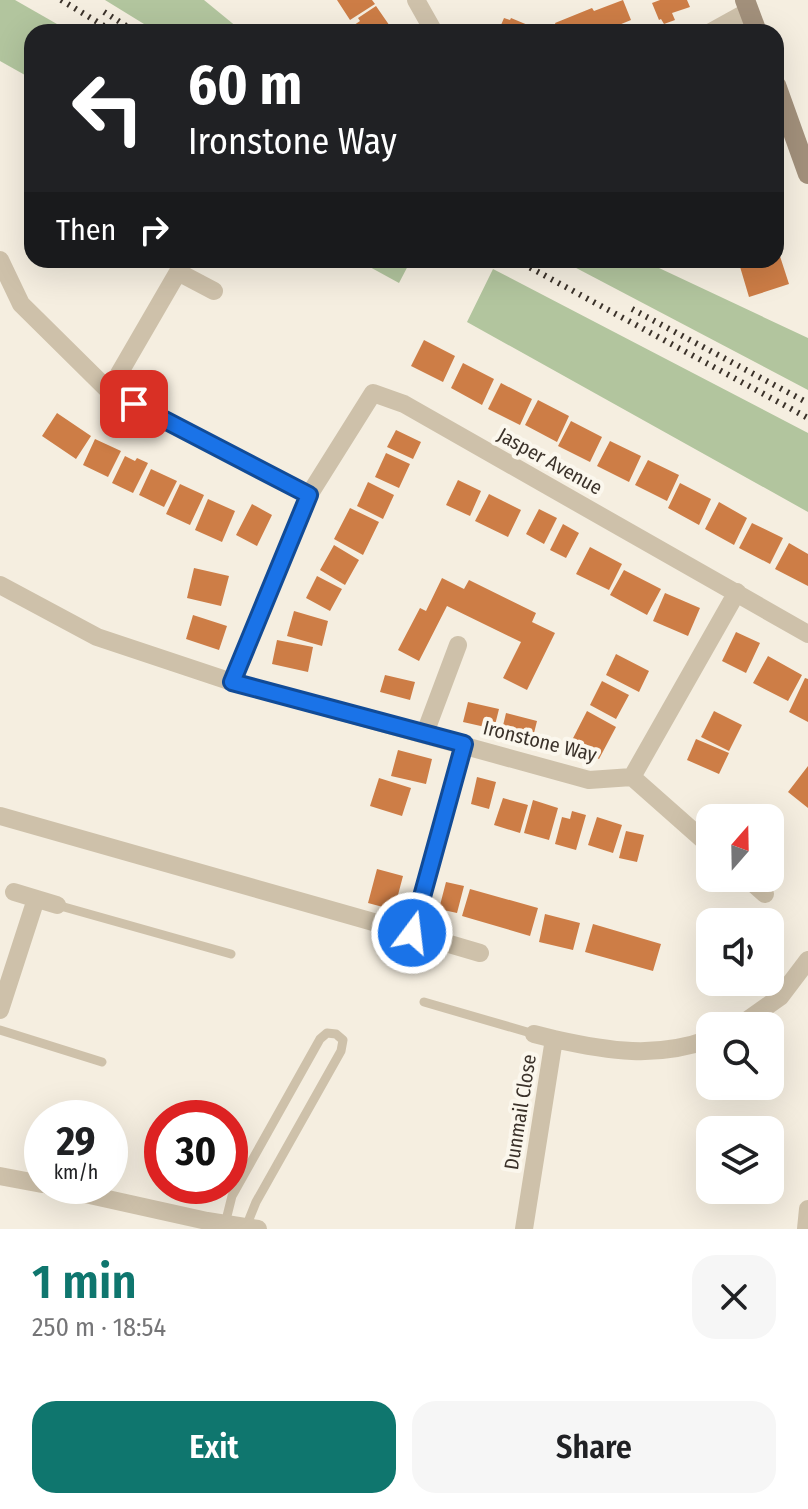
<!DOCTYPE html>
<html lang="en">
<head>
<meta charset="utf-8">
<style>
	:root { --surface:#fff; --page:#f6f6f6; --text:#202124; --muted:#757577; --accent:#0f766e }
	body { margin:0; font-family:"Fira Sans Condensed",sans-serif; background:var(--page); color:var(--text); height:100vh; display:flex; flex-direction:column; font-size:30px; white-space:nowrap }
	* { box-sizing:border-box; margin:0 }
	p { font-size:26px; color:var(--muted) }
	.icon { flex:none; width:44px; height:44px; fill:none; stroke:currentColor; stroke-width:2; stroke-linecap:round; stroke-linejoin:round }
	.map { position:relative; height:1229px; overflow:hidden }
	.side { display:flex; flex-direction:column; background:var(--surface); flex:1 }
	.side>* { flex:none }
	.top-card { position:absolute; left:24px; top:24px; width:760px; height:244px; border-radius:24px; box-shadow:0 8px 32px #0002; background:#202124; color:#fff; overflow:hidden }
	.needle { width:52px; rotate:20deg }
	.buttons { position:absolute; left:696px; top:804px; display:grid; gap:16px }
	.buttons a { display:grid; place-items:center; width:88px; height:88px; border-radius:16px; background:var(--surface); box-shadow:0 8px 32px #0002; font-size:40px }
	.speed { position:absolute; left:24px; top:1100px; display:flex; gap:16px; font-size:40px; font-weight:700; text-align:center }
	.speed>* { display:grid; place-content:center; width:104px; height:104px; border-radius:50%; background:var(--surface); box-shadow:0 8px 32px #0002; line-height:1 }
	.speed small { font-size:20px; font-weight:400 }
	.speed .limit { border:12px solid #d22; background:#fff; color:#111 }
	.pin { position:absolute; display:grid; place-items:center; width:68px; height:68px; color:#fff; margin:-34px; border-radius:16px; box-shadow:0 4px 12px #0006 }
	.me { position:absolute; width:88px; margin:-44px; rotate:15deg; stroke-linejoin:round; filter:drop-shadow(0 0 6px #0008) }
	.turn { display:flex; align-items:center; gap:28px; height:168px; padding:0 32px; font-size:36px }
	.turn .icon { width:104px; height:104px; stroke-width:2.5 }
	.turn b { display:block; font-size:56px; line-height:68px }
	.then { display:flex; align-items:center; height:76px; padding:0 32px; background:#0003; gap:16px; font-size:30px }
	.round { display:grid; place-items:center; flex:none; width:84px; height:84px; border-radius:24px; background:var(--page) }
	.overview { display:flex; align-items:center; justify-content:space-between; height:136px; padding:0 32px }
	h1 { font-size:48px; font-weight:600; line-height:60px; color:var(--accent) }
	.action { display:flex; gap:16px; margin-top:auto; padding:16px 32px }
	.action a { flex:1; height:92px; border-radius:24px; background:var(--accent); color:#fff; font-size:32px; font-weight:600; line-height:92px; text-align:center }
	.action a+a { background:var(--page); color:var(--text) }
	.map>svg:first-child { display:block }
	.green { fill:#b2c59e }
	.building { fill:#cd7d46 }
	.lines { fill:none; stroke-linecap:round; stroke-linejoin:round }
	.lane { stroke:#cec1aa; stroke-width:9 }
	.street { stroke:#cec1aa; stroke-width:18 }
	.secondary { stroke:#a2907b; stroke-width:20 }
	.rail { stroke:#3b322a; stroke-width:6; stroke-dasharray:2 6; stroke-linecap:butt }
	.route-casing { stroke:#114b97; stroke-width:20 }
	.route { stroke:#1a73e8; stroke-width:14 }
	.labels { text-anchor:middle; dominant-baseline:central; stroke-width:8; stroke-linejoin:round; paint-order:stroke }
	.street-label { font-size:20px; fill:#3b322a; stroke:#fbf7ed }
</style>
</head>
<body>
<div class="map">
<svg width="808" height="1229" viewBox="0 0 808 1229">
	<rect width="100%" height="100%" fill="#f5eee0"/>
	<path class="green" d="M0 0H15L71 32H32V79L0 61Z
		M105 0H204L243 32H157Z
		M357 260H411L399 283Z
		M561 260H642L808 338V390Z
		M493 269 808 433V512L467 322Z"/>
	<path class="building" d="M337 0H372L375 4 350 20Z
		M623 0 631 20 602 32H558L555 23 592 8 594 11Z
		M660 0H687L690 7 672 13 675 20 664 24 661 19 659 20 652 3Z
		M376 6 394 32H344L360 21 358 18Z
		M504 18 510 20 511 18 535 28 533 32H498Z
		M777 247 789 284 749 297 738 260H776Z
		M424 340 455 356 443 382 411 366Z
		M463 363 494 379 482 405 451 388Z
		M501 383 532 399 520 425 488 409Z
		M538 400 569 416 557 442 525 425Z
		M57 413 91 436 76 459 42 436Z
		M571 421 602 437 590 462 558 446Z
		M396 430 421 442 413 459 387 447Z
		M95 439 121 451 108 477 83 465Z
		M610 441 641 456 629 482 597 466Z
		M386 453 410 464 399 488 375 477Z
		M125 456 135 461 137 458 148 463 133 493 112 483Z
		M648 460 679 475 667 501 635 485Z
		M151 469 177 481 164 507 139 495Z
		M458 480 481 491 470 516 446 505Z
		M368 482 394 495 383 519 357 506Z
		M680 483 711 499 699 525 668 508Z
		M180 484 204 495 190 525 166 514Z
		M489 494 521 510 508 537 475 521Z
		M208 499 235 511 222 542 195 530Z
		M719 502 747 518 734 545 705 529Z
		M252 504 272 515 257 546 236 535Z
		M350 508 379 522 363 555 334 539Z
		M539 509 557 518 544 544 526 534Z
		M752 523 783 538 770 564 739 548Z
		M563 524 579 533 566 558 550 550Z
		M789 543 808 554V586L775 569Z
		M334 545 359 560 345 585 320 570Z
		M590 547 622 564 609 590 576 574Z
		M194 568 229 576 221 606 187 598Z
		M624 570 661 589 647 615 610 595Z
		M317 576 342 589 330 611 306 598Z
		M442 578 464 589 469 580 536 613 532 622 555 633 527 690 503 678 521 642 447 606 419 661 398 650 420 608 426 611Z
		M665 593 700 608 688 636 653 621Z
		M294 611 328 621 322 646 287 636Z
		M193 615 227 626 219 650 186 639Z
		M736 632 760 643 746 673 722 661Z
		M277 640 313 647 308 672 272 664Z
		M616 654 649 671 639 692 606 675Z
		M768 656 802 675 788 701 753 683Z
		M385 675 415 682 410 700 380 692Z
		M805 678 808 679V722L789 712Z
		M602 681 629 695 616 719 590 705Z
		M468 702 499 709 494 729 463 722Z
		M587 711 616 727 599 759 570 744Z
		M714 711 742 725 729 751 701 737Z
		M506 713 537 721 532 741 501 734Z
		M696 739 729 753 719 774 687 760Z
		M398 750 432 759 426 784 391 776Z
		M808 766V808L788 792Z
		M477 777 496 782 489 809 471 804Z
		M379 778 411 788 402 816 370 806Z
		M503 798 528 805 520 833 494 825Z
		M533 800 558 808 549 840 524 833Z
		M572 811 586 815 576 850 555 844 562 817 570 819Z
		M597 817 622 825 613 853 588 845Z
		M626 831 644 835 637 862 619 858Z
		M377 869 403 876 394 910 368 903Z
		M446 882 464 886 457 913 439 909Z
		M470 889 538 908 530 936 462 916Z
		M545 914 580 923 573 950 539 942Z
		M593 924 661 944 653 971 585 952Z"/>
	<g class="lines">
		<path class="lane" d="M57 905 231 954
			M424 1002 534 1034
			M0 1030 102 1062
			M225 1224 232 1196 320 1039 327 1033 336 1034 343 1040 341 1051 256 1202 246 1227"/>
		<path class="street" d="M416 0 434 32
			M711 32 749 11
			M0 260 21 304 109 391 309 495 232 682
			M109 391 178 272 214 291
			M309 495 373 393 404 404 808 634
			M0 585 97 637 232 682 589 780 632 777 737 592
			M425 733 458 645
			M464 744 412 933 480 953
			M632 777 710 846
			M0 816 412 933
			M747 878 765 894
			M14 892 57 905
			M0 1010 36 899
			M739 1026 780 997 808 960
			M554 1039C608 1051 656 1059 710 1039
			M0 1176 42 1184
			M49 1186 207 1221 258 1229
			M524 1229 554 1039 534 1034
			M806 1229 808 1209"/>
		<path class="secondary" d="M745 0 757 32
			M776 85 808 174"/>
		<path class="rail" d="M61 0 114 32
			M104 12 136 32
			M516 260 808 418
			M632 309 808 403"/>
	</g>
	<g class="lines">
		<defs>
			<path id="route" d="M134 404 309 495 232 682 464 744 412 933"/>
		</defs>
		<use href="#route" class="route-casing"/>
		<use href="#route" class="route"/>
	</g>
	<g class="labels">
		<g class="street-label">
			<text transform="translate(550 461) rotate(29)">Jasper Avenue</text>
			<text transform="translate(540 741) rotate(14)">Ironstone Way</text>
			<text transform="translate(520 1112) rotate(-81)">Dunmail Close</text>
		</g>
	</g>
</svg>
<div class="buttons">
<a><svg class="needle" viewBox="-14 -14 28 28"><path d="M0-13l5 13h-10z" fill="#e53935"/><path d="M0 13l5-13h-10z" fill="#757577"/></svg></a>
<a><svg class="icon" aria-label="sound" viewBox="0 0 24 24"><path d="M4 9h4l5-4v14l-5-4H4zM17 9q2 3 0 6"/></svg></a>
<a><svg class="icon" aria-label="search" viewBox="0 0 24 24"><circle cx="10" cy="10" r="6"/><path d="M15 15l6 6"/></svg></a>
<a><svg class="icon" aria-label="layers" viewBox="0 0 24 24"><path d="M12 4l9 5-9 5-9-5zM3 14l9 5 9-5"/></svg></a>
</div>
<div class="speed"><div>29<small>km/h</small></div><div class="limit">30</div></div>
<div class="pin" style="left:134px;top:404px;background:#d93025"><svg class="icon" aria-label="arrive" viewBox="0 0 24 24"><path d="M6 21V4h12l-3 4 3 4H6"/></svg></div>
<svg class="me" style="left:412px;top:933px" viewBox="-20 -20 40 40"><circle r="17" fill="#1a73e8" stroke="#fff" stroke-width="3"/><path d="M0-11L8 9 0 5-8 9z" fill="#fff"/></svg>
<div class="top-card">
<div class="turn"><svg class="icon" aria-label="left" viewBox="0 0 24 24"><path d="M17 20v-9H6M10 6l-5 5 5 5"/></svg><div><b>60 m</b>Ironstone Way</div></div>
<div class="then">Then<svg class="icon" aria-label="right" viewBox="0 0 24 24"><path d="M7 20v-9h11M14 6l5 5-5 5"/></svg></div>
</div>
</div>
<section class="side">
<div class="overview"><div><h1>1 min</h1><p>250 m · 18:54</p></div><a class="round"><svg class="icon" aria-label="close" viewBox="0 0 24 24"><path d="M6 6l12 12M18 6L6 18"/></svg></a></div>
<div class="action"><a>Exit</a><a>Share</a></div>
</section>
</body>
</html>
